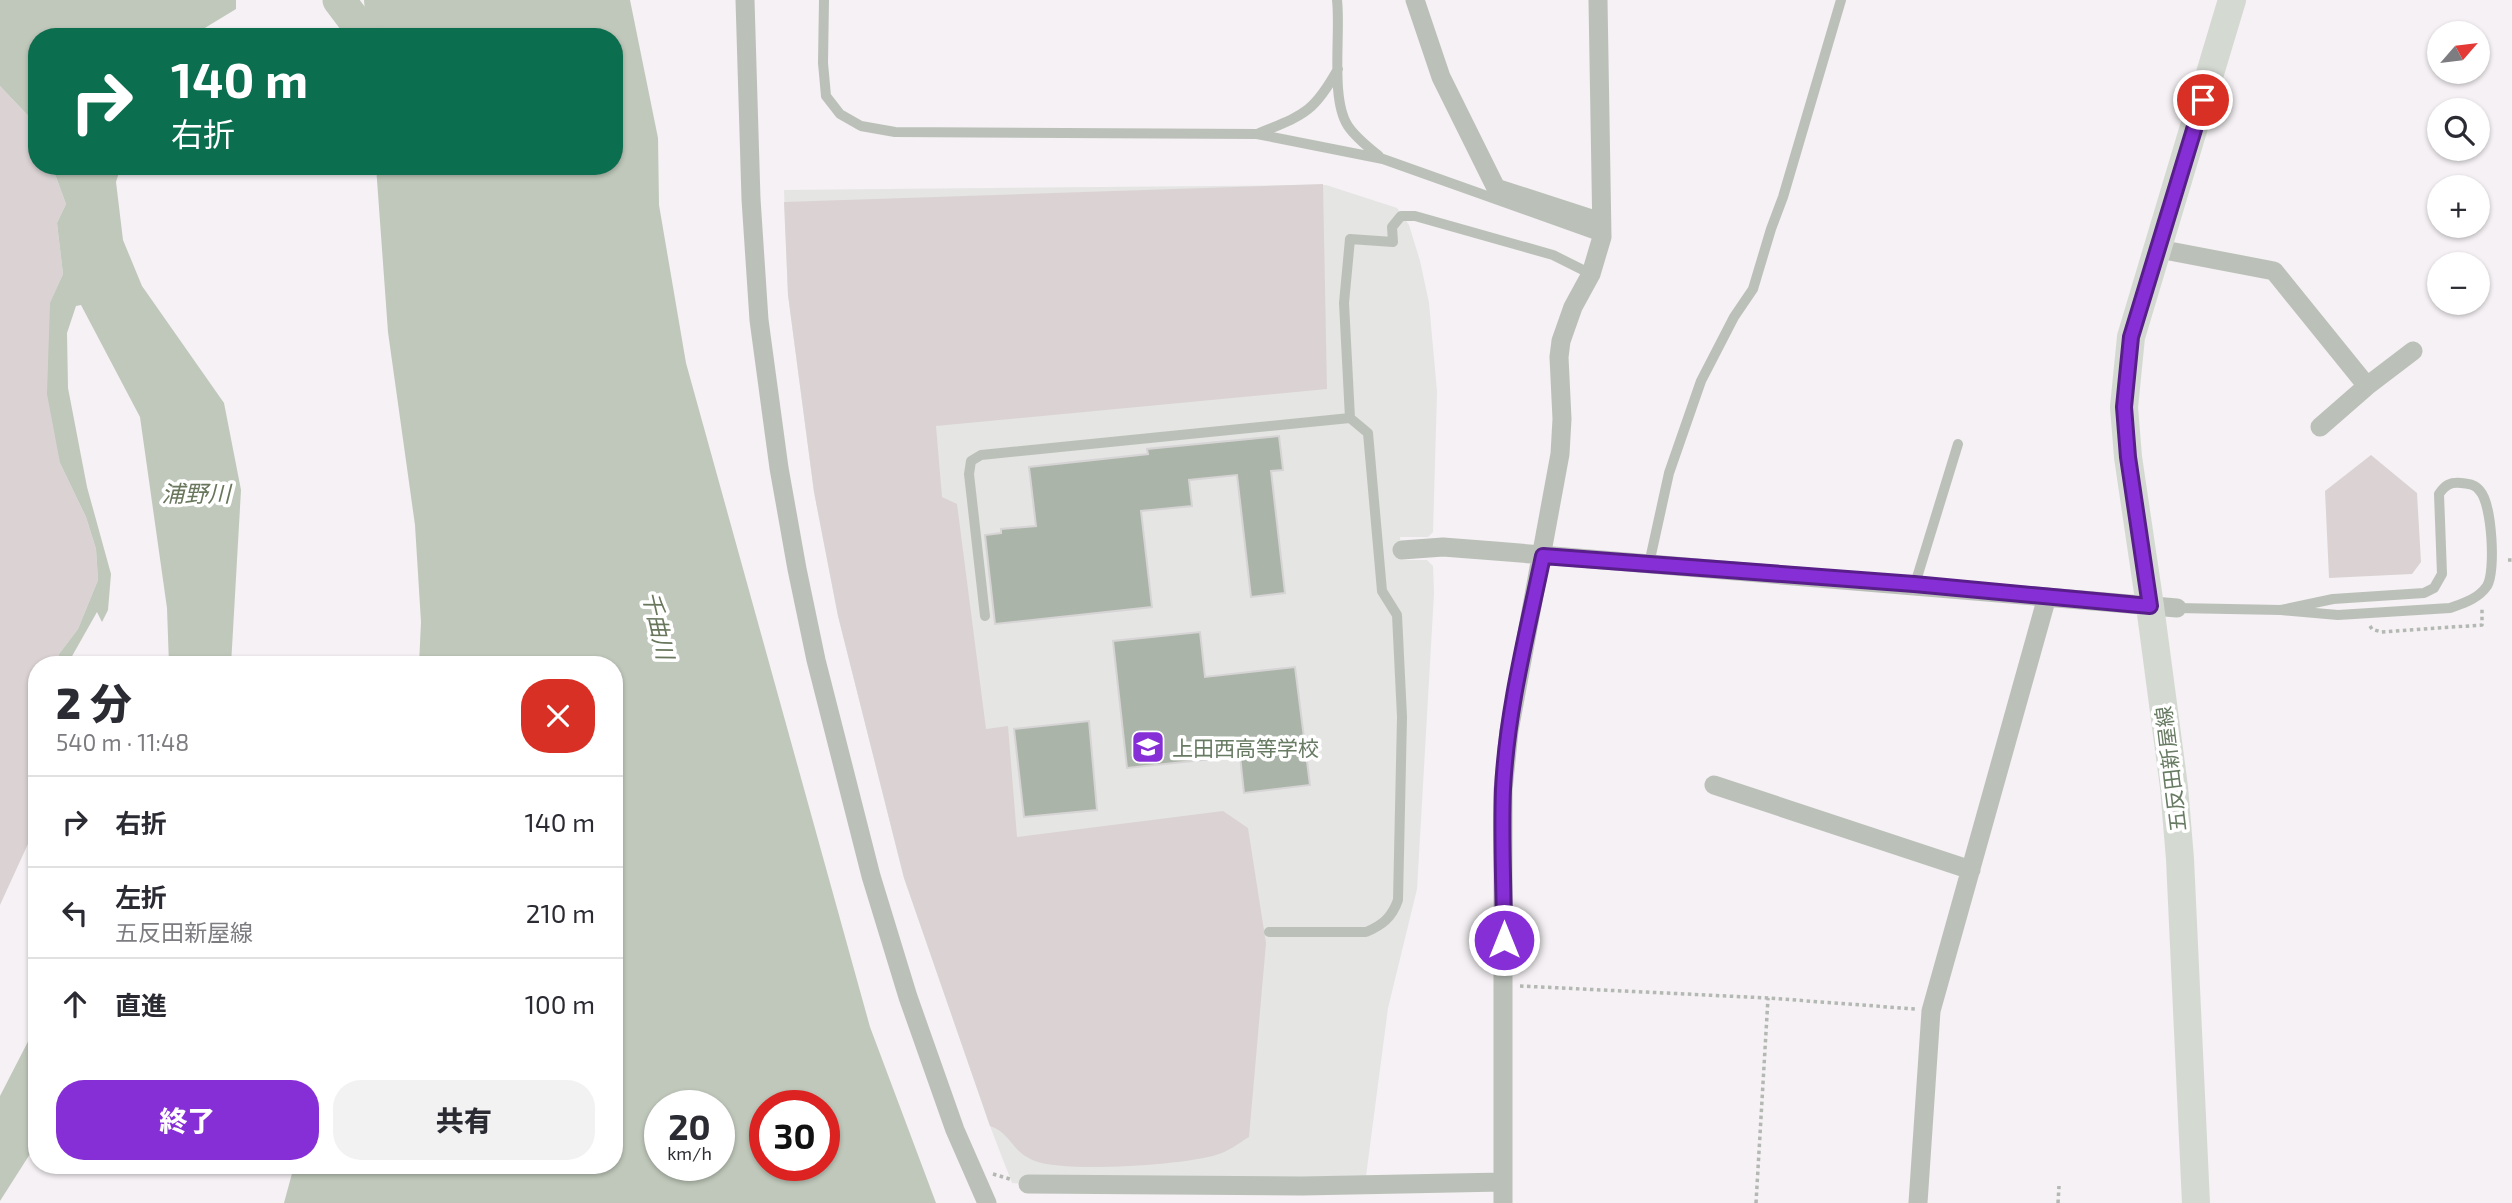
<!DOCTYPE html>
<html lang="ja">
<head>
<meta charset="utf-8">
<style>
	:root { --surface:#fff; --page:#f2f2f3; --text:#2b2b33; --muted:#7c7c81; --line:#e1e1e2; --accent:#872fd6 }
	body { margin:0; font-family:"Exo 2","Noto Sans JP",sans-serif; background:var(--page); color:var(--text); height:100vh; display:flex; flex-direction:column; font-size:26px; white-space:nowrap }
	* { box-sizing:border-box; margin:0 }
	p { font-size:23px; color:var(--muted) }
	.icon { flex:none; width:38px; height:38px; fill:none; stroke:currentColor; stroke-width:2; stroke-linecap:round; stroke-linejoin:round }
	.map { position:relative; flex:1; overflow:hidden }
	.drawer { position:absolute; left:28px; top:656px; width:595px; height:518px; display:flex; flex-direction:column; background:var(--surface); border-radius:28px; box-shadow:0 2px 5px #0004 }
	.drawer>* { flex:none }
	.banner { position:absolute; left:28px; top:28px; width:595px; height:147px; border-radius:28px; box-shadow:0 2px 5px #0004; background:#0b6e4f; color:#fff; overflow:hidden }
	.needle { width:46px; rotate:62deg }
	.tools { position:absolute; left:2427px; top:21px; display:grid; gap:14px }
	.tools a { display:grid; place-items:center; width:63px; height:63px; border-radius:50%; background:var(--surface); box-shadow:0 2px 5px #0004; font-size:35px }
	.speed { position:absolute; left:644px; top:1090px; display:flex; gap:14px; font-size:35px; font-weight:700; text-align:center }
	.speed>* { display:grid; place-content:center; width:91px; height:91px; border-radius:50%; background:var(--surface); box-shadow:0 2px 5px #0004; line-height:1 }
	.speed small { font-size:18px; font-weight:400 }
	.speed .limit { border:10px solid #d22; background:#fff; color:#111 }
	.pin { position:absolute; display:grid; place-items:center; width:60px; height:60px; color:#fff; margin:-30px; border:4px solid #fff; border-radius:50%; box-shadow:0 2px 7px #0007 }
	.me { position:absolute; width:77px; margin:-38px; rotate:0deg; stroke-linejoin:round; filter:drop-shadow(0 0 5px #0008) }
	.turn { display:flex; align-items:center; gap:24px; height:147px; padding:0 28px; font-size:32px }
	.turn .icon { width:91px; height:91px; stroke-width:2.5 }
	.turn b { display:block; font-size:49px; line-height:60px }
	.round { display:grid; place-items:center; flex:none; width:74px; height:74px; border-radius:28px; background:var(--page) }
	.overview { display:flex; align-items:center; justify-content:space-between; height:119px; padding:0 28px }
	h1 { font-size:42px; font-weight:800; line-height:52px }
	.cta { display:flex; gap:14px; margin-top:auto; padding:14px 28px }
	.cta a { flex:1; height:80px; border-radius:28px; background:var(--accent); color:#fff; font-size:28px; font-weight:800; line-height:80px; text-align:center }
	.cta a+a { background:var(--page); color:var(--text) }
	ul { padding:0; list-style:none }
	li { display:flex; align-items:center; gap:21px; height:91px; padding:0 28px; border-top:2px solid var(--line) }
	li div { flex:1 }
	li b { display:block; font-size:26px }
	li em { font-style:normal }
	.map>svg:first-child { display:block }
	.built { fill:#e5e5e4 }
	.green { fill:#dbd3d3 }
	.water { fill:#bfc8ba; fill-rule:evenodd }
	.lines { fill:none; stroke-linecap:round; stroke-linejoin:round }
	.river { stroke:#bfc8ba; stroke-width:33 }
	.building { fill:#abb4a8; stroke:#d6d4d5; stroke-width:2 }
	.path { stroke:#b3b8b2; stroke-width:3.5; stroke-dasharray:3.5 3.5; stroke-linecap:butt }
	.lane { stroke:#bbc1b9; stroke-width:10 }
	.street { stroke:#bbc1b9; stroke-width:19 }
	.secondary { stroke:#d4dad2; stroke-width:28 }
	.route-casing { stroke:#581f8b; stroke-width:18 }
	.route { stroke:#872fd6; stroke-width:12 }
	.labels { text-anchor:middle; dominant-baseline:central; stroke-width:7; stroke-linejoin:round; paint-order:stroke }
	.poi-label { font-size:21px; fill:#677a62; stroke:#fff; text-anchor:start }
	.street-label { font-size:21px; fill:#677a62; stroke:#fff }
	.water-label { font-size:23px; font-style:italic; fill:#68765c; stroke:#fff }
</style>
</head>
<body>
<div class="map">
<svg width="2512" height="1203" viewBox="0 0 2512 1203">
	<rect width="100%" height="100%" fill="#f5f1f4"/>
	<path class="built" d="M1326 185 1397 208 1409 225 1420 261 1429 303 1437 392 1433 532 1428 537H1400L1402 560H1427L1433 566 1434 593 1417 889 1388 1008 1366 1176 1041 1185 1012 1183 990 1126 904 878 838 616 814 492 788 295 784 190Z"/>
	<path class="green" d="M0 86 37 125V166H52L66 204 57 223 63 274 50 304 60 463 86 517 96 549 98 580 78 629 59 654 56 665H37V807L33 833 0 905Z
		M1323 184 1327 389 936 426 942 497 957 504 986 729 1008 726 1017 837 1223 811 1248 828 1266 943 1249 1137C1239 1143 1228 1152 1216 1155 1184 1165 1065 1173 1035 1161 1012 1153 1011 1133 990 1126L904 878 838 616 814 492 788 295 784 202Z
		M2371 455 2417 493 2421 562 2412 574 2329 578 2325 491Z"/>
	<path class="water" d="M0 0H236V9L190 37H37V125L0 86Z
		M364 0H630L658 138 659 205 686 363 870 1027 936 1203H284L294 1166H614V665H419L421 622 415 525 388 332 376 166H614V37H367ZM660 1106H719V1166H660ZM765 1106H824V1166H765Z
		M52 166H121L116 182 123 240 142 286 224 403 241 490 231 665H169L167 608 140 417 81 305 76 306 67 333 68 388 87 487 111 574 108 610 102 622 97 612 67 665H56L59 654 78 629 98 580 96 549 86 517 60 463 47 394 50 303 63 274 57 223 66 204Z
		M37 1024V1143L0 1201V1096Z"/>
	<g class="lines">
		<path class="river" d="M339 0 367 37"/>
	</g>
	<path class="building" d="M1279 436 1283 470 1271 471 1285 593 1251 597 1237 475 1189 480 1192 506 1141 511 1152 607 995 624 985 535 1001 533V529L1036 526 1029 467 1148 454 1147 449Z
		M1200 632 1205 677 1295 667 1310 785 1244 793 1240 756 1127 768 1113 641Z
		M1089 721 1097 810 1024 817 1014 729Z"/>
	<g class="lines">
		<path class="path" d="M2508 560H2512
			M2370 626 2372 629 2381 632 2482 625V607
			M1520 986 1768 998 1915 1009
			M993 1174 1013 1180
			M1756 1203 1768 998
			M2058 1203 2059 1186"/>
		<path class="lane" d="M824 0 823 63 826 96 840 114 861 126 895 132 1257 134 1383 159 1602 237
			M1337 0C1341 33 1330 99 1348 126 1356 138 1368 147 1379 156
			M1257 134C1303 115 1313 114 1338 69
			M1649 564 1669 473 1701 381 1734 317 1753 289 1771 229 1783 197 1841 0
			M1915 584 1958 444
			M2177 608 2281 610 2338 615 2450 608C2464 603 2478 599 2487 586 2496 572 2492 504 2480 491 2475 484 2469 484 2461 483 2450 482 2445 485 2439 494L2442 574 2434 588 2424 593 2333 599 2281 610
			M985 616 969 474 971 461 981 455 1350 418
			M1269 932H1366C1383 925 1392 917 1398 900L1402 717 1397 615 1382 591 1368 433 1350 418 1344 303 1350 239 1393 242 1392 227 1401 216H1415L1553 255 1591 274"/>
		<path class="street" d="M745 0 751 199 759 320 779 468 797 569 816 660 871 876 908 997 955 1130 987 1203
			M1415 0 1441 77 1496 188 1601 222
			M2159 249 2274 271 2367 386
			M2320 427 2367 386 2413 351
			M1402 550 1443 547 1495 551 2177 608
			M1714 785 1971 870
			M1028 1184 1302 1186 1503 1182
			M1503 1203V790L1509 731 1560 454 1562 419 1559 357 1561 341 1573 307 1591 274 1602 237 1598 0
			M1918 1203 1931 1011 2047 597"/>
		<path class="secondary" d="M2196 1203 2180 859 2174 787 2150 606 2128 457 2124 407 2131 337 2232 0"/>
	</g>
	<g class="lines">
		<defs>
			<path id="route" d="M1504 940C1504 890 1501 839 1503 789 1507 710 1527 633 1543 556L1914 584 2150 606 2128 457 2124 407 2131 337 2203 100"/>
		</defs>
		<use href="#route" class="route-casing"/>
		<use href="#route" class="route"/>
	</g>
	<defs>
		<symbol id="school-square" viewBox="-11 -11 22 22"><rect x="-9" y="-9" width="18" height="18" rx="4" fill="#872fd6" stroke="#fff"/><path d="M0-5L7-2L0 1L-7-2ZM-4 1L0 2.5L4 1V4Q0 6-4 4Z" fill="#fff"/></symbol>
	</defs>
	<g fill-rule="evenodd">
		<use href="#school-square" x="1129" y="728" width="38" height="38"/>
	</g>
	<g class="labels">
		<g class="poi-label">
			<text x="1172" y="747">上田西高等学校</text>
		</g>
		<g class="street-label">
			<text transform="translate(2170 769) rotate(-97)">五反田新屋線</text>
		</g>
		<g class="water-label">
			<text x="196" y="493">浦野川</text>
			<text transform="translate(659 625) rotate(77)">千曲川</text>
		</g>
	</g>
</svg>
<div class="tools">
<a><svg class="needle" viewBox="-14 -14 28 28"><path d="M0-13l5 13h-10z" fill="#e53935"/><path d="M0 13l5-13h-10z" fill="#7c7c81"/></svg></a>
<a><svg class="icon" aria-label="search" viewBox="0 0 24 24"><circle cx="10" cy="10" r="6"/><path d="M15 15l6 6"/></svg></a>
<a>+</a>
<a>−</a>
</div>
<div class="speed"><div>20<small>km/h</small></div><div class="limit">30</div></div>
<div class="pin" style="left:2203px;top:100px;background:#d93025"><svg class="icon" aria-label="arrive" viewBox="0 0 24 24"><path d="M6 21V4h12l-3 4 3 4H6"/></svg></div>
<svg class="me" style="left:1504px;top:940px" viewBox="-20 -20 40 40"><circle r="17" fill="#872fd6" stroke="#fff" stroke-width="3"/><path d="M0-11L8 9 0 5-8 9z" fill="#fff"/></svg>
<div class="banner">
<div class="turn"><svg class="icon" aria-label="right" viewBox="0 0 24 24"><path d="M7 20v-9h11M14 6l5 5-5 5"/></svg><div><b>140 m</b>右折</div></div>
</div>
<section class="drawer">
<div class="overview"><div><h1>2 分</h1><p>540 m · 11:48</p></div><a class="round" style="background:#d93025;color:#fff"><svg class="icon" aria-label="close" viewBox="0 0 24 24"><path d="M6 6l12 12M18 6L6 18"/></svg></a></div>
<ul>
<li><svg class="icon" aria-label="right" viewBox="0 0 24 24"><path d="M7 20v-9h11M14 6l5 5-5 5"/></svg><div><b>右折</b></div><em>140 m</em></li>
<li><svg class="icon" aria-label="left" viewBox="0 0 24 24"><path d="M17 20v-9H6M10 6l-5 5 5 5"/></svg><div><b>左折</b><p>五反田新屋線</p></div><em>210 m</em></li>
<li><svg class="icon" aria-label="ahead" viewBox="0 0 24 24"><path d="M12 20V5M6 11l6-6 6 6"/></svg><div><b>直進</b></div><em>100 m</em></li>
</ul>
<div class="cta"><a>終了</a><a>共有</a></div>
</section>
</div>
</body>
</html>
